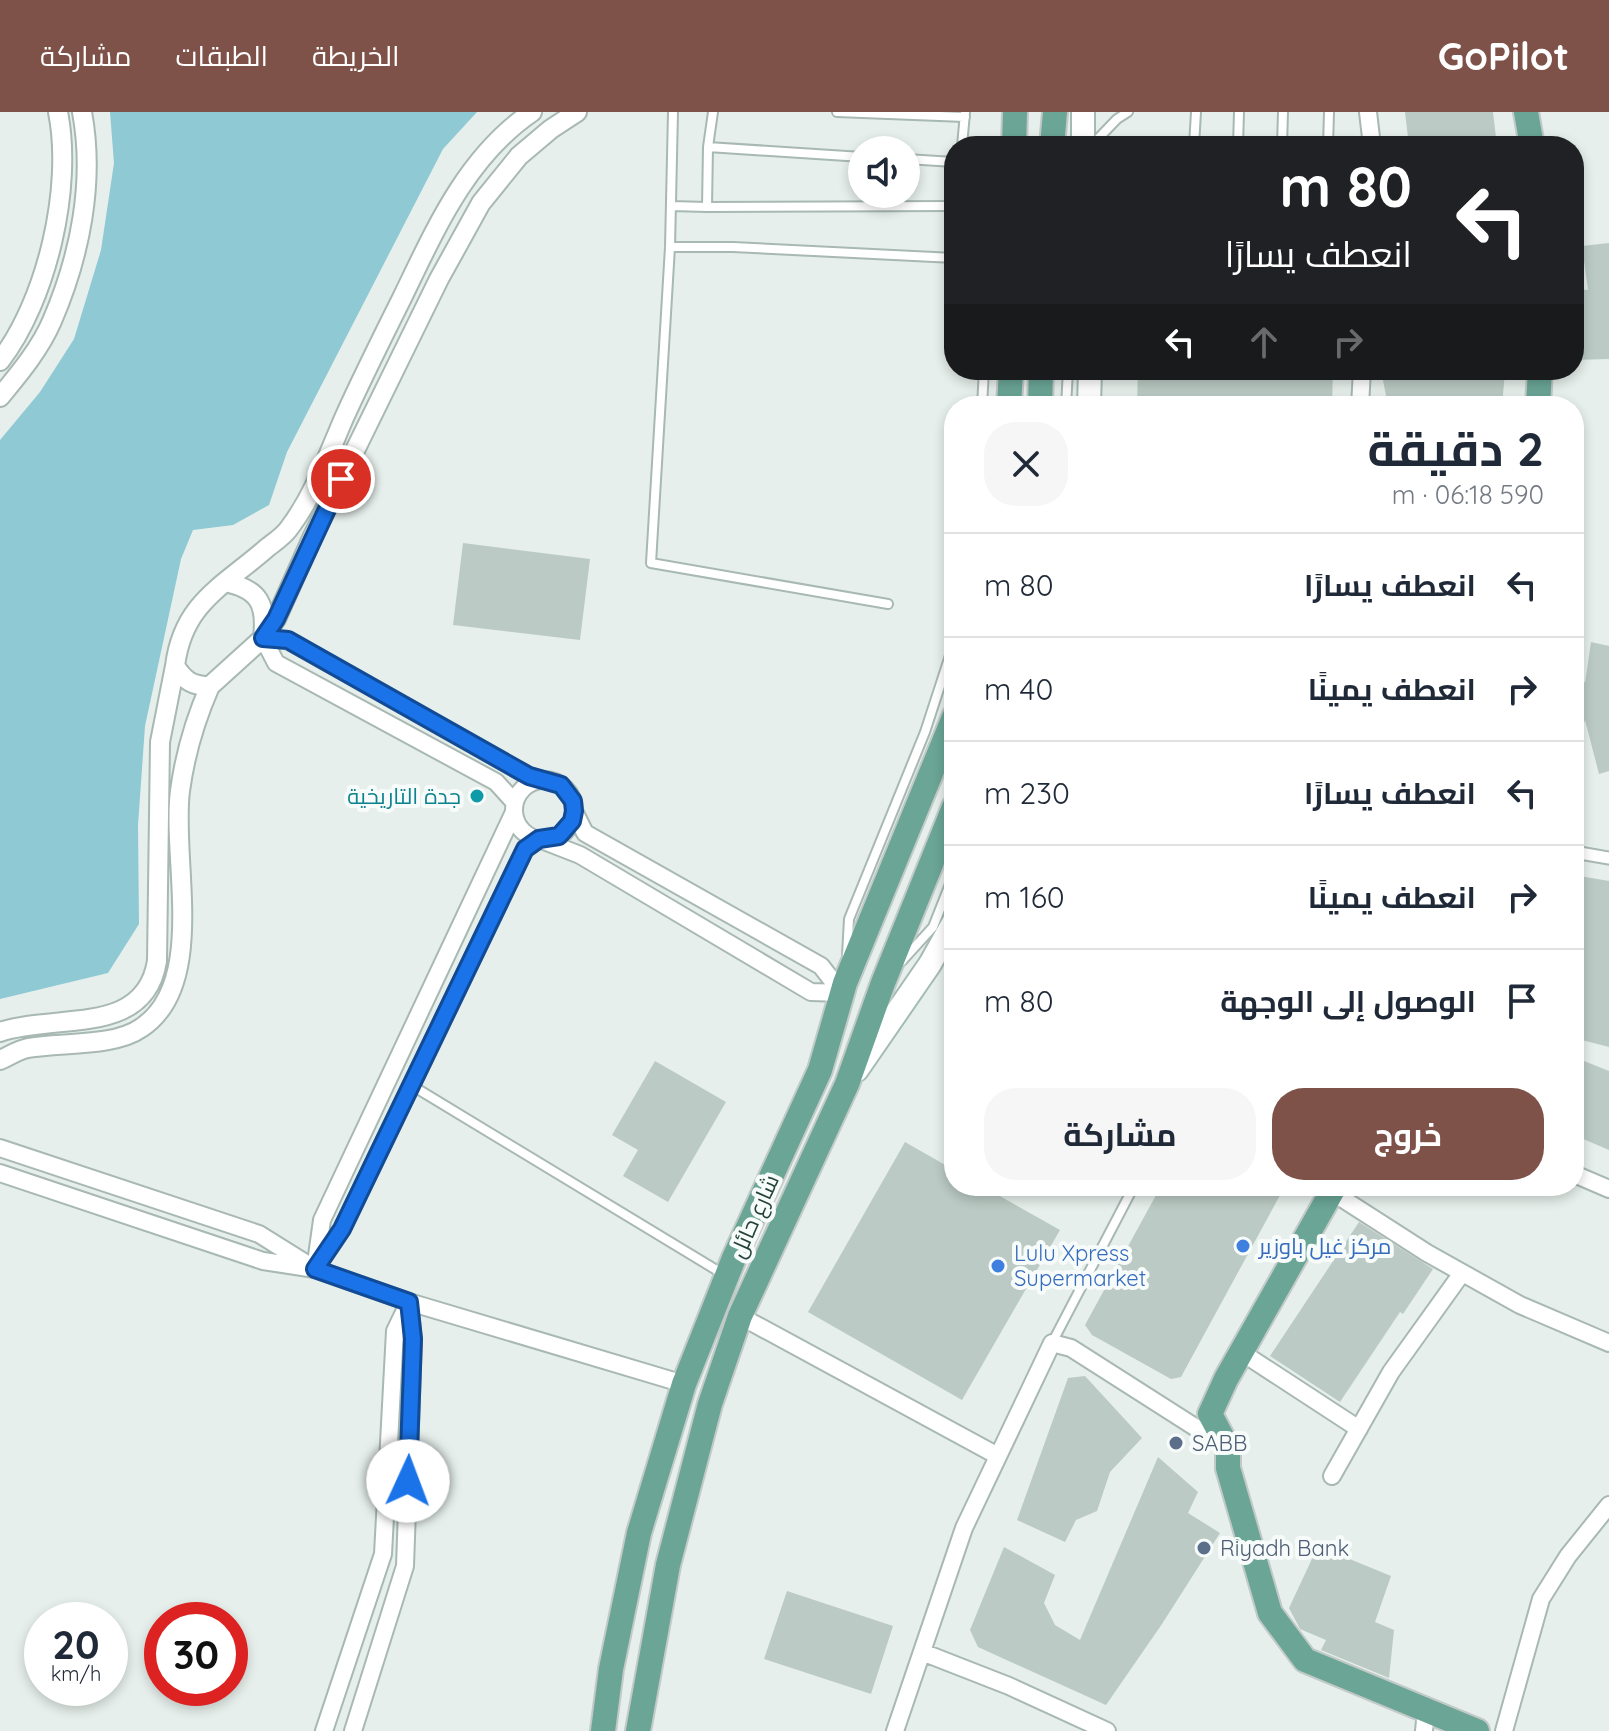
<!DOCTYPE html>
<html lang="ar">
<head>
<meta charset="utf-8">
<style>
	:root { --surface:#fff; --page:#f6f6f7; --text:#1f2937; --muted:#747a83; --line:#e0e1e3; --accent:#7f5249 }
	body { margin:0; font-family:Quicksand,Cairo,sans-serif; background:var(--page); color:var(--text); direction:rtl; height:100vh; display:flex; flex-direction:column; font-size:30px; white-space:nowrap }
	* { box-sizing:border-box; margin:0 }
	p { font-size:26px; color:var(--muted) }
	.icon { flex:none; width:44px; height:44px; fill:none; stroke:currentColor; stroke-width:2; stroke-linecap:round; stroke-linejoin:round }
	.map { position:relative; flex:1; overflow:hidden; direction:ltr }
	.drawer { position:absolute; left:944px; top:284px; width:640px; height:800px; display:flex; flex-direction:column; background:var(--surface); border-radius:32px; box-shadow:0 4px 12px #0003; direction:rtl }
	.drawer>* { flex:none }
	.top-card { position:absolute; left:944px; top:24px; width:640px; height:244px; border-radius:32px; box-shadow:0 4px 12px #0003; direction:rtl; background:#202124; color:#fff; overflow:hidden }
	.fabs { position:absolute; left:848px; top:24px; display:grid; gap:16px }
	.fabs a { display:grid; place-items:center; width:72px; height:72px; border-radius:50%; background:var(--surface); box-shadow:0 4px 12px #0003; font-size:40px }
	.speed { position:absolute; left:24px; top:1490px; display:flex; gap:16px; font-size:40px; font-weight:700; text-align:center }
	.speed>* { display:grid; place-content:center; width:104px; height:104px; border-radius:50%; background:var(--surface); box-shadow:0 4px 12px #0003; line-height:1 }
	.speed small { font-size:20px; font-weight:400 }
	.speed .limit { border:12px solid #d22; background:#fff; color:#111 }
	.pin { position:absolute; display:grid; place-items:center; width:68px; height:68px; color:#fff; margin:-34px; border:4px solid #fff; border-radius:50%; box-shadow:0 2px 8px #0007 }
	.me { position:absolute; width:88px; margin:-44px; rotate:2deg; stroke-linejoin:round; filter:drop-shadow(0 0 6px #0008) }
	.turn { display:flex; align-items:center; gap:28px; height:168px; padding:0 40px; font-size:36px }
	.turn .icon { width:104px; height:104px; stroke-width:2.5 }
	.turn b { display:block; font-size:56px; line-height:68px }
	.lanes { display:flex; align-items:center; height:76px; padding:0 40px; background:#0003; justify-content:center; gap:40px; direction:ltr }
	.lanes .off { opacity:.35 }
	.round { display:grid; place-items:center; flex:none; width:84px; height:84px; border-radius:32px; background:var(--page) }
	.headline { display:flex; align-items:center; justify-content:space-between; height:136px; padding:0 40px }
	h1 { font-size:48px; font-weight:700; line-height:60px }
	.action { display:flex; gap:16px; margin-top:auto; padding:16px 40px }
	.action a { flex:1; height:92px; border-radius:32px; background:var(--accent); color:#fff; font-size:32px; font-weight:700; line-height:92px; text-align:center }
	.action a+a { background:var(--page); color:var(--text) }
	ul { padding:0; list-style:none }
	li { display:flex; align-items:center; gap:24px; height:104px; padding:0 40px; border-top:2px solid var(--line) }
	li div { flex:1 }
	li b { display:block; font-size:30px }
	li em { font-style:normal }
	header { display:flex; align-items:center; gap:48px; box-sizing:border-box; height:112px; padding:0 40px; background:var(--accent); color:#fff }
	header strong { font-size:38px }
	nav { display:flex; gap:44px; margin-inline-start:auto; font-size:28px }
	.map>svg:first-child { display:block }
	.water { fill:#8ec9d4 }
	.building { fill:#bbcac4 }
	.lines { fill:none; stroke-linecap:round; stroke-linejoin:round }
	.service-casing { stroke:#a8b8b2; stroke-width:12 }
	.pedestrian-casing { stroke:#a8b8b2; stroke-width:15 }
	.minor-casing { stroke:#a8b8b2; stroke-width:20 }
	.tertiary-casing { stroke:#a8b8b2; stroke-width:22 }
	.secondary-casing { stroke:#a4bbb3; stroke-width:26 }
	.primary-casing { stroke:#c2cac8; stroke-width:28 }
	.service { stroke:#fff; stroke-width:8 }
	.pedestrian { stroke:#fff; stroke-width:11 }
	.minor { stroke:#fff; stroke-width:16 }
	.tertiary { stroke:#fff; stroke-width:18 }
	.secondary { stroke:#fff; stroke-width:22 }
	.primary { stroke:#6aa596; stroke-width:24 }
	.route-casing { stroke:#114b97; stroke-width:20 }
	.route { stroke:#1a73e8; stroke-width:14 }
	.culture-dot { fill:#0f9aa8; stroke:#f7fbf9; stroke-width:3 }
	.shop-dot { fill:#3f7fe0; stroke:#f7fbf9; stroke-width:3 }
	.service-dot { fill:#5c6f8a; stroke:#f7fbf9; stroke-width:3 }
	.labels { text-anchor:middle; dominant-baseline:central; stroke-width:8; stroke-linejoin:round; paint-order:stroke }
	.culture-label { font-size:22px; fill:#0d838f; stroke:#f7fbf9; text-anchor:end }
	.street-label { font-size:22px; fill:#24423a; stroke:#f7fbf9 }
	.shop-label { font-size:22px; fill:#366cbe; stroke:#f7fbf9; text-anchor:start }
	.service-label { font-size:22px; fill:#4e5e75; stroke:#f7fbf9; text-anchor:start }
</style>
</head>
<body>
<header>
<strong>GoPilot</strong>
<nav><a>الخريطة</a><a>الطبقات</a><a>مشاركة</a></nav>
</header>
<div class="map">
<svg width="1609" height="1619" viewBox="0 0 1609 1619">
	<rect width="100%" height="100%" fill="#e6efeb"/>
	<path class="water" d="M110 0H477L443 37 287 340 269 393 233 413 193 418 181 447 145 614 138 713 139 812 108 861 0 887V328L40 280 74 227 101 138 114 51Z"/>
	<path class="building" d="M1405 0H1493L1497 34H1409Z
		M1609 131V247L1574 248V177L1588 178 1582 134Z
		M1138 258H1333L1332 294H1137Z
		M1381 258 1505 260 1502 294H1388Z
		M463 431 590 447 580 528 453 513Z
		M1591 530 1609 534V659L1599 662 1585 608 1578 634H1574V549L1585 571Z
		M1574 763 1609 769V935L1574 926Z
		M1574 945 1609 959V1038L1574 1023Z
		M655 949 726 990 668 1090 623 1064 638 1038 612 1023Z
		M905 1030 954 1058V1074H982L1060 1118 962 1288 808 1200Z
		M1161 1074H1285L1181 1265 1171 1267 1092 1223 1085 1213Z
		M1359 1110 1433 1157 1403 1202 1400 1200 1340 1290 1270 1244Z
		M1085 1264 1142 1326 1110 1360 1097 1399 1076 1408 1065 1430 1017 1408 1068 1266Z
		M1158 1345 1198 1380 1188 1401 1220 1421 1162 1512 1106 1593 978 1535 970 1518 1004 1435 1055 1463 1044 1491 1055 1513 1080 1528Z
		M1318 1434 1391 1464 1375 1510 1394 1518 1389 1566 1321 1538 1326 1528 1300 1517 1289 1496Z
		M787 1479 893 1514 871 1582 764 1547Z"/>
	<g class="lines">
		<defs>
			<path id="service" d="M673 0 670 135 651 451 888 492
				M713 0 708 35 707 95 954 94
				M837 0 965 5
				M962 34 965 1
				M1091 34 1117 7 1128 0
				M1194 34 1196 0
				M1238 34 1239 0
				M1282 34 1283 0
				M1328 34 1329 0
				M708 35 862 45
				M906 47 954 50
				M671 94 707 95
				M670 135H733L954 146
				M982 294 984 258
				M1066 294 1068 258
				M847 843 849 807 925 620 954 531
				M902 849 933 815 954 762
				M411 973 723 1162
				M1052 1231 1134 1074"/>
			<path id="pedestrian" d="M1574 740 1609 746"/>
			<path id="minor" d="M1368 0 1372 34
				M1360 294 1362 258
				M263 526 288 528 529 664 543 668
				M263 526 276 551 496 670 515 691
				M514 698a30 30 0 1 1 60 0a30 30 0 1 1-60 0Z
				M574 699 585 721 821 854 842 881
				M0 1036 259 1122 315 1157 409 1190 684 1272
				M0 1061 263 1149 315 1157 342 1117 525 737 539 727 580 743 811 880 842 881
				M1574 1062 1609 1077
				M1332 1080 1427 1141 1520 1193 1609 1231
				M316 1151 322 1108 514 700
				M740 1204 998 1344
				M1241 1240 1359 1317
				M1332 1364 1391 1260 1462 1161
				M922 1540 1009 1574 1107 1619
				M324 1619 383 1442 395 1219 409 1190
				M353 1619 405 1454 413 1227 409 1190
				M895 1619 964 1416 1052 1231 1071 1236 1223 1333
				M1424 1619 1426 1598
				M1504 1619 1541 1487 1568 1444 1609 1393"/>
			<path id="tertiary" d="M0 249C47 188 73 75 58 0
				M0 285C19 262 40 237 52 209 80 144 95 70 82 0
				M225 470C259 477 267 492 263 526L210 574C192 574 185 569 175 554 183 490 224 474 268 435 276 429 285 423 290 415 314 383 328 343 344 306 362 266 382 226 402 186 435 118 466 45 532 0
				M264 524 276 507 313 424 439 167 481 91 519 44 551 17 577 0
				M0 920C57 901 145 925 157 849L160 630 175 554
				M0 948C9 944 18 938 28 936 61 930 114 935 141 916 208 872 171 747 180 679 185 642 195 608 210 574"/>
			<path id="secondary" d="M1083 0V34
				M1089 294 1090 258
				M857 958 930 852 954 809"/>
			<path id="primary" d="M1526 0 1532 34
				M1014 34 1015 0
				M1052 34 1055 0
				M1009 294 1011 258
				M1040 294 1041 258
				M1538 294 1540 258
				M1335 1074 1226 1267 1210 1302 1228 1336V1356L1270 1501 1305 1548 1477 1619
				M603 1619 611 1557 639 1421 684 1272 734 1146 820 958 845 871 954 605
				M638 1619 668 1453 710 1292 740 1204 847 972 883 871 954 695"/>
		</defs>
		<use href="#service" class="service-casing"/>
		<use href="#pedestrian" class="pedestrian-casing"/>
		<use href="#minor" class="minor-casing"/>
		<use href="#tertiary" class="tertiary-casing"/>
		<use href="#secondary" class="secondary-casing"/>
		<use href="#primary" class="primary-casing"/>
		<use href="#service" class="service"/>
		<use href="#pedestrian" class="pedestrian"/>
		<use href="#minor" class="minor"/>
		<use href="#tertiary" class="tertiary"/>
		<use href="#secondary" class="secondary"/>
		<use href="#primary" class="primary"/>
	</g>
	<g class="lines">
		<defs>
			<path id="route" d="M341 367 276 507 263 526 288 528 529 664 561 673 573 689 574 699 572 709 559 724 539 727 525 737 342 1117 315 1157 409 1190 413 1227 408 1369"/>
		</defs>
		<use href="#route" class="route-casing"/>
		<use href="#route" class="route"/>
	</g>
	<circle class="culture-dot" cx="477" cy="684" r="8"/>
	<g class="shop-dot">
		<circle cx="1243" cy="1134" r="8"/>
		<circle cx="998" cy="1154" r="8"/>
	</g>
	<g class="service-dot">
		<circle cx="1176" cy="1331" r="8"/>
		<circle cx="1204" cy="1436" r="8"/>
	</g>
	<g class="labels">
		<g class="culture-label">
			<text x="461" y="684">جدة التاريخية</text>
		</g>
		<g class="street-label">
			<text transform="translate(754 1104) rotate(-66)">شارع حائل</text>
		</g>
		<g class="shop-label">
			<text x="1259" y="1134">مركز غيل باوزير</text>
			<text x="1014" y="1141">Lulu Xpress<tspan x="1014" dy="25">Supermarket</tspan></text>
		</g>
		<g class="service-label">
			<text x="1192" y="1331">SABB</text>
			<text x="1220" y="1436">Riyadh Bank</text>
		</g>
	</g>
</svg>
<div class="fabs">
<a><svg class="icon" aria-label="sound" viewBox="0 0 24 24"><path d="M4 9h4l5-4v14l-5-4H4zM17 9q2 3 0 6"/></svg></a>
</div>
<div class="speed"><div>20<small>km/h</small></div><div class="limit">30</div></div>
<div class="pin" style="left:341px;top:367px;background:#d93025"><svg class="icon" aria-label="arrive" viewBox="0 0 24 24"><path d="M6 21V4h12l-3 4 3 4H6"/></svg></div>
<svg class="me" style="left:408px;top:1369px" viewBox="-20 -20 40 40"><circle r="19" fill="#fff"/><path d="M0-13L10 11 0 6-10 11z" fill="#1a73e8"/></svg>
<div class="top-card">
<div class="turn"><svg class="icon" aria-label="left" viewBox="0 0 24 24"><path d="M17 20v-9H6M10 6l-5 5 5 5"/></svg><div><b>80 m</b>انعطف يسارًا</div></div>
<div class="lanes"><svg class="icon" aria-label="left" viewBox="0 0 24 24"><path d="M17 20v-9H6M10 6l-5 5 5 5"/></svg><svg class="icon off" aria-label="ahead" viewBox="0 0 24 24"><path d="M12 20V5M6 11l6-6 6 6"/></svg><svg class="icon off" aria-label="right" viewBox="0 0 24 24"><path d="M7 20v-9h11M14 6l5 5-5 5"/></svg></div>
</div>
<section class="drawer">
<div class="headline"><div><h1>2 دقيقة</h1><p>590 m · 06:18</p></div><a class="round"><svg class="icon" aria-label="close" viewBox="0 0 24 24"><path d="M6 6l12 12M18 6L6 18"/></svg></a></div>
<ul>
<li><svg class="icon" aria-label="left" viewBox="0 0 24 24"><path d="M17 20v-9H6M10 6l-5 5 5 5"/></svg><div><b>انعطف يسارًا</b></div><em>80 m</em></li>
<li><svg class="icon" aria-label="right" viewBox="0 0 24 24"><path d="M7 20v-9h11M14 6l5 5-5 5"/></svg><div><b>انعطف يمينًا</b></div><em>40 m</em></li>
<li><svg class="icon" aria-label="left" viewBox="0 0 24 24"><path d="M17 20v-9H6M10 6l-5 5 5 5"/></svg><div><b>انعطف يسارًا</b></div><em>230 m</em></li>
<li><svg class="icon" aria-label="right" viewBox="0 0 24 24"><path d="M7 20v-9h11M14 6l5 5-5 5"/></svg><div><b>انعطف يمينًا</b></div><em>160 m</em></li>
<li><svg class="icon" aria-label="arrive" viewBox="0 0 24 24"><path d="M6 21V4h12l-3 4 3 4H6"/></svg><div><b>الوصول إلى الوجهة</b></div><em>80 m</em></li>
</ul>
<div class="action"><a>خروج</a><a>مشاركة</a></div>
</section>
</div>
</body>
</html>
